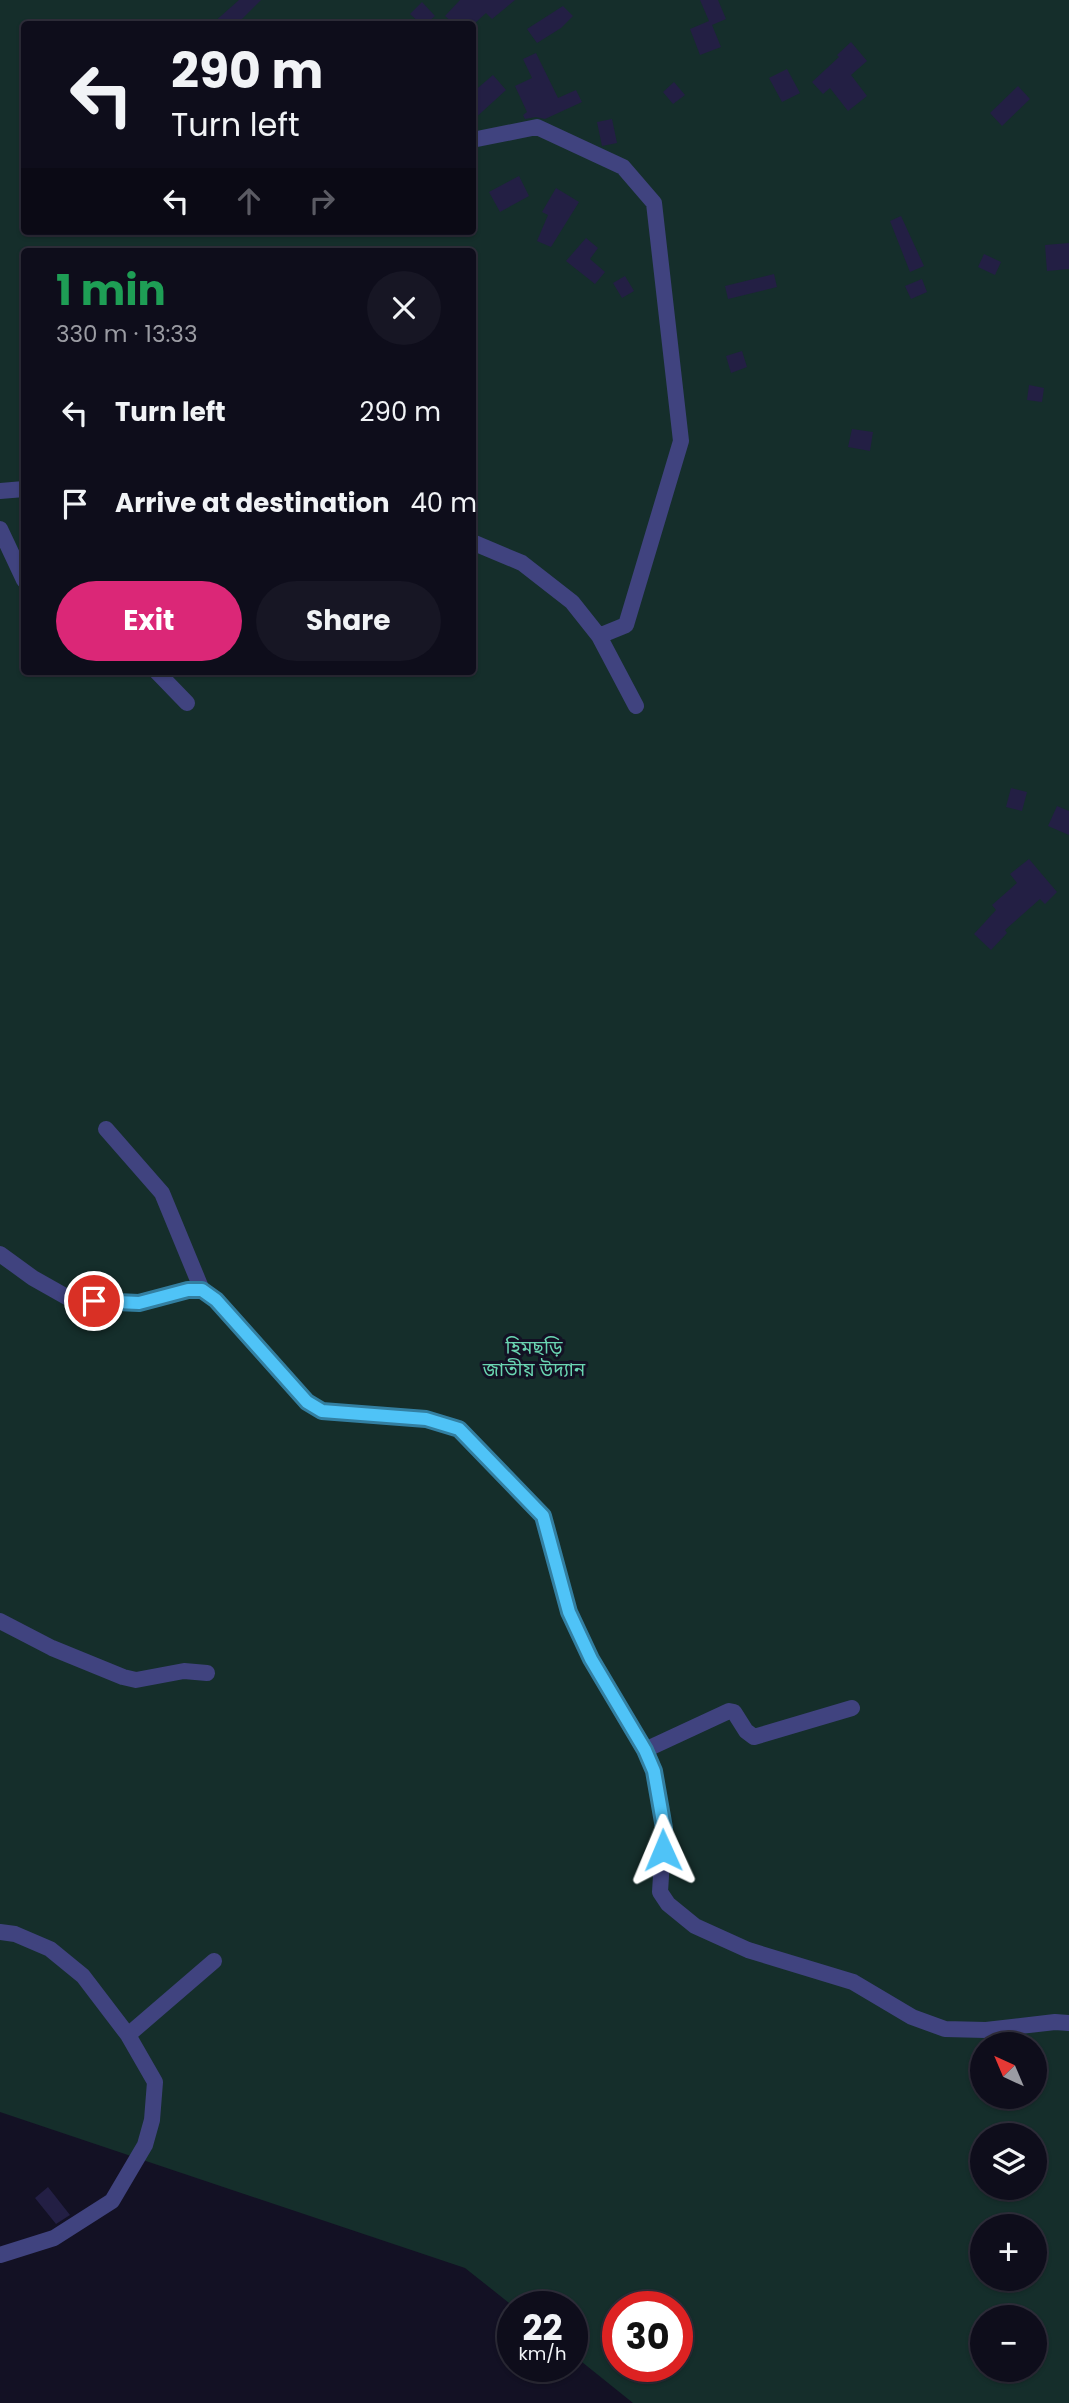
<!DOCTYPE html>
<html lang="en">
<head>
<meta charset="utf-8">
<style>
	:root { --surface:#0e0d1b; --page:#171624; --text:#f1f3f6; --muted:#9b9ca3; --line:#2e2d3a; --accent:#db2777 }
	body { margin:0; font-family:Poppins,"Noto Sans Bengali",sans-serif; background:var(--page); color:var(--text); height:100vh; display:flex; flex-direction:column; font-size:26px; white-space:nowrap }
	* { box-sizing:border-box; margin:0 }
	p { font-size:23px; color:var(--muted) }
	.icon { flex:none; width:38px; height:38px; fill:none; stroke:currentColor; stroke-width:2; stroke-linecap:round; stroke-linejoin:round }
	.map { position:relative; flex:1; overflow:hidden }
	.drawer { position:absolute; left:21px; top:248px; width:455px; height:427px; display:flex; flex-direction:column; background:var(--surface); border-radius:7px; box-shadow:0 2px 5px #0004,0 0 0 2px var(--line) }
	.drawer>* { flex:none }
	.banner { position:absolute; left:21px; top:21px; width:455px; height:214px; border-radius:7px; box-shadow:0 2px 5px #0004,0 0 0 2px var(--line); background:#0e0d1b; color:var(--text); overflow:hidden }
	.needle { width:46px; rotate:316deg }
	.fabs { position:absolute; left:970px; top:2032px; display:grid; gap:14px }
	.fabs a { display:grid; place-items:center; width:77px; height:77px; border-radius:50%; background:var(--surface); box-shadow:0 2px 5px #0004,0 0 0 2px var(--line); font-size:35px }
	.speed { position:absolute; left:497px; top:2291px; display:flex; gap:14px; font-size:35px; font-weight:700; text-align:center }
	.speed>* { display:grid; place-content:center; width:91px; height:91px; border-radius:50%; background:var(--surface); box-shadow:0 2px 5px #0004,0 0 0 2px var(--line); line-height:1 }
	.speed small { font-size:18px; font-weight:400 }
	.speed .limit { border:10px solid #d22; background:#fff; color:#111 }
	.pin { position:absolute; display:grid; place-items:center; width:60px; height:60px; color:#fff; margin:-30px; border:4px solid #fff; border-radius:50%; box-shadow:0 2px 7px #0007 }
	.me { position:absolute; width:77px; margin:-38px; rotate:359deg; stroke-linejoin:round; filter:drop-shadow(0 0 5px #0008) }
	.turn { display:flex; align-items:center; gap:24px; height:147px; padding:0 35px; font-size:32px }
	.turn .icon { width:91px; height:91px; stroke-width:2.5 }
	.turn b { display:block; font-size:49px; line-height:60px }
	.lanes { display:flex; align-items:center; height:66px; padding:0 35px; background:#0003; justify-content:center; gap:35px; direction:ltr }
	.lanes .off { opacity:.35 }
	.round { display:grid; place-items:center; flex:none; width:74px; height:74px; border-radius:37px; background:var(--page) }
	.overview { display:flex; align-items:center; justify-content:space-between; height:119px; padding:0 35px }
	h1 { font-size:42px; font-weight:700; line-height:52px; color:#1e9e55 }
	.cta { display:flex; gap:14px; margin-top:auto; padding:14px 35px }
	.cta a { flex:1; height:80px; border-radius:42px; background:var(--accent); color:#fff; font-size:28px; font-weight:700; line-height:80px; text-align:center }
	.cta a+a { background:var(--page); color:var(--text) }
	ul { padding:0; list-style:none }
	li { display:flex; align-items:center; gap:21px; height:91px; padding:0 35px }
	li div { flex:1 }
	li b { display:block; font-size:26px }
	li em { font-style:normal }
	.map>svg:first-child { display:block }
	.green { fill:#152e2b; fill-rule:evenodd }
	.building { fill:#231f44 }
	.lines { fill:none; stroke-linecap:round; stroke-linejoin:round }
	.street { stroke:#40437f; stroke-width:16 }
	.route-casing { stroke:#337fa1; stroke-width:18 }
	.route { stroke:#4fc3f7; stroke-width:12 }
	.labels { text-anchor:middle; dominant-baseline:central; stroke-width:6; stroke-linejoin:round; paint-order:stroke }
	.park-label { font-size:19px; fill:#6ad6b2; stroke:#131124 }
</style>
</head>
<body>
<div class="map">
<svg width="1069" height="2403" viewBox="0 0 1069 2403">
	<rect width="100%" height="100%" fill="#131124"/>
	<path class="green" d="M0 0H1069V2403H633L572 2354V2306H513L465 2268 0 2112ZM24 24H472V231H24ZM24 252H472V672H24ZM982 2044H1034V2096H982ZM982 2135H1034V2188H982ZM982 2226H1034V2278H982ZM618 2306H677V2366H618ZM982 2317H1034V2370H982Z"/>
	<path class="building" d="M239 0H261L237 24H212Z
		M460 0H515L492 19 486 13 474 24H454L445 16Z
		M700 0H718L726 19 712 25 721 47 700 55 690 29 709 21Z
		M422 2 435 16 426 24H421L410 14Z
		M563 6 573 16 561 28 537 43 527 29Z
		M851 42 867 61 851 75 867 96 848 111 830 88 823 94 812 82 839 57 837 55Z
		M536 53 558 98 576 90 582 102 545 119 536 117 525 119 523 115 527 112 515 86 532 78 523 59Z
		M787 69 800 93 782 102 769 78Z
		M493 75 506 90 472 121V93Z
		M674 82 685 95 673 104 663 92Z
		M1018 86 1030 99 1002 126 990 113Z
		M612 119 617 143 602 146 597 122Z
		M519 176 529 196 500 212 489 192Z
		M556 188 579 202 551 247 537 241 548 215 542 212Z
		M901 216 924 266 910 272 890 221Z
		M586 238 598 248 590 259 605 272 595 284 566 261Z
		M1069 243V269L1047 271 1045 245Z
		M984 254 1001 262 995 275 978 267Z
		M774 274 777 287 728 299 725 286Z
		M625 276 634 291 622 298 613 283Z
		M922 279 927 292 911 299 905 286Z
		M742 351 747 367 731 373 726 356Z
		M1029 385 1044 388 1042 402 1027 400Z
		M852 429 873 432 870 451 848 447Z
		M1011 788 1027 792 1022 811 1006 807Z
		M1057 806 1069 811V835L1048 826Z
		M1029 859 1057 892 1045 904 1040 899 1005 930 1007 933 991 950 974 934 996 910 992 905 1017 883 1010 874Z
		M48 2187 70 2215 56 2224 35 2198Z"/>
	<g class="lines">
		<path class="street" d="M472 140 537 127 623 167 654 203 681 441 626 625 599 636
			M0 491 24 489
			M0 529 24 580
			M472 542 522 563 572 602 599 636 636 706
			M157 672 187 703
			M106 1129 162 1193 202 1290
			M0 1254 33 1278 72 1300 139 1303 188 1290H202L216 1300 307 1402 322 1411 426 1419 459 1429 543 1516 569 1612 591 1659 645 1750 654 1771 664 1828 660 1892 668 1904 695 1926 748 1950 853 1982 912 2017 945 2029 986 2030 1055 2022 1069 2023
			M0 1621 52 1648 123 1677 136 1680 184 1671 207 1673
			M645 1750 729 1711 734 1712 746 1731 754 1737 852 1708
			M0 1932 15 1934 50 1949 83 1976 128 2035 155 2082 152 2120 145 2145 112 2201 54 2238 0 2255
			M128 2035 214 1961"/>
	</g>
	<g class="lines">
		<defs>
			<path id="route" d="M94 1301 139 1303 188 1290H202L216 1300 307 1402 322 1411 426 1419 459 1429 543 1516 569 1612 591 1659 645 1750 654 1771 664 1828 663 1850"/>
		</defs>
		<use href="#route" class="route-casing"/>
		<use href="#route" class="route"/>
	</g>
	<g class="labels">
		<g class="park-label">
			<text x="534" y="1347">হিমছড়ি<tspan x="534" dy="22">জাতীয় উদ্যান</tspan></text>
		</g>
	</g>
</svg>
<div class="fabs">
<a><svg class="needle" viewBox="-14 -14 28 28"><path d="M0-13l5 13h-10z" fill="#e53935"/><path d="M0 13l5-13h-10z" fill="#9b9ca3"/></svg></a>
<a><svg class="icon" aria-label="layers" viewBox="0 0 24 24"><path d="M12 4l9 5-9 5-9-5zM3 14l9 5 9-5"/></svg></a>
<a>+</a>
<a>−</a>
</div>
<div class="speed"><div>22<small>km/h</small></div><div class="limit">30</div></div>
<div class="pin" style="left:94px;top:1301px;background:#d93025"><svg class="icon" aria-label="arrive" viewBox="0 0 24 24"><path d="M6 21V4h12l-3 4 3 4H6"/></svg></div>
<svg class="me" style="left:663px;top:1850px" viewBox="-20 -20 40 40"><path d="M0-17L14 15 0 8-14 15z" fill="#4fc3f7" stroke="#fff" stroke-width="4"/></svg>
<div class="banner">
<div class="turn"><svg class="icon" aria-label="left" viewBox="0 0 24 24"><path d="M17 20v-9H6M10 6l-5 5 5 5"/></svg><div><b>290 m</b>Turn left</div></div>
<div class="lanes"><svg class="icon" aria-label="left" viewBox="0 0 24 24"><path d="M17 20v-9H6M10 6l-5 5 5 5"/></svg><svg class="icon off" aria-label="ahead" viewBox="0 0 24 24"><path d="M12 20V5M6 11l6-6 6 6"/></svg><svg class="icon off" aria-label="right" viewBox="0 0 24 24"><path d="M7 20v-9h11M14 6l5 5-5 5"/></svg></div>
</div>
<section class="drawer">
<div class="overview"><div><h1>1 min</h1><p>330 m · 13:33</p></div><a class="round"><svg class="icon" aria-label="close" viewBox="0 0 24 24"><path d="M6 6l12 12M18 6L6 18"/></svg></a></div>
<ul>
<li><svg class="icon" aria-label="left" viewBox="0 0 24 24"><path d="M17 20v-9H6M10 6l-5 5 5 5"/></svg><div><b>Turn left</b></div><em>290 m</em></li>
<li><svg class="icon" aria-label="arrive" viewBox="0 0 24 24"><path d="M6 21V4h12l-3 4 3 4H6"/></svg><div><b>Arrive at destination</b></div><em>40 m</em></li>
</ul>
<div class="cta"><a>Exit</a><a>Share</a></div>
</section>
</div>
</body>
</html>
